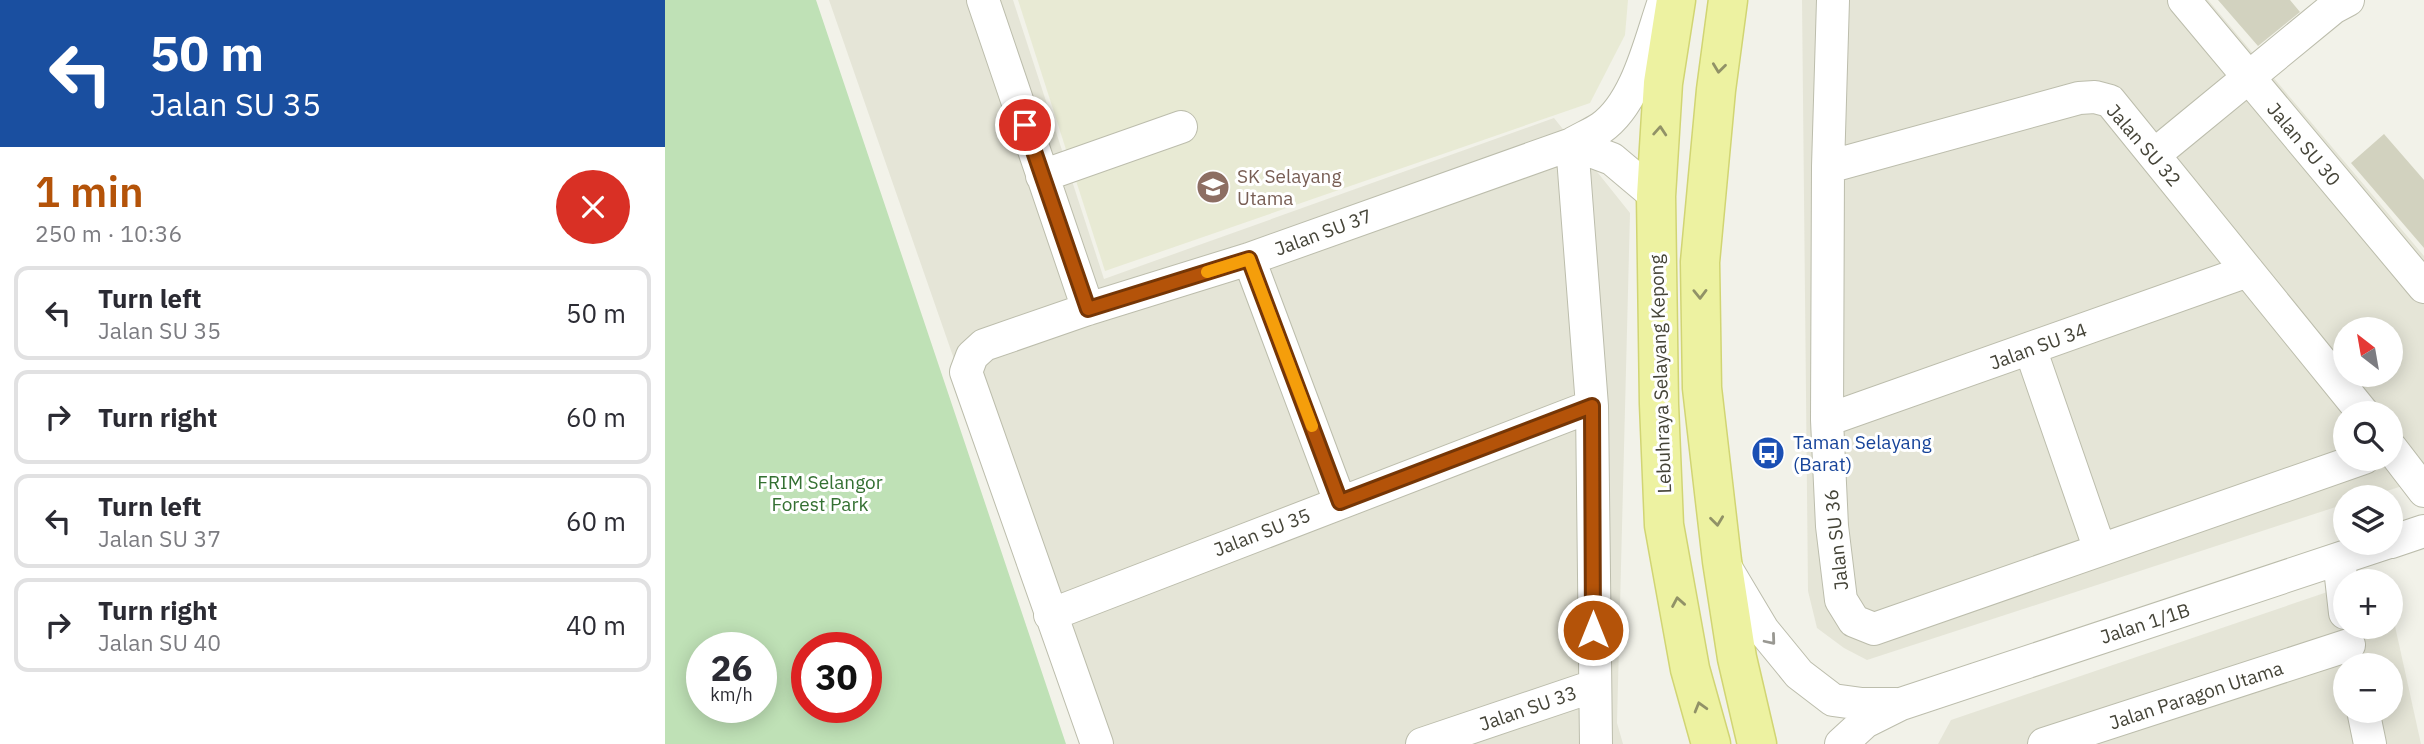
<!DOCTYPE html>
<html lang="en">
<head>
<meta charset="utf-8">
<style>
	:root { --surface:#fff; --page:#f7f7f7; --text:#2b2b33; --muted:#7c7c81; --line:#e1e1e2; --accent:#b45309 }
	body { margin:0; font-family:"IBM Plex Sans",sans-serif; background:var(--page); color:var(--text); height:100vh; display:flex; flex-direction:column; font-size:26px; white-space:nowrap }
	* { box-sizing:border-box; margin:0 }
	p { font-size:23px; color:var(--muted) }
	.icon { flex:none; width:38px; height:38px; fill:none; stroke:currentColor; stroke-width:2; stroke-linecap:round; stroke-linejoin:round }
	.map { position:relative; flex:1; overflow:hidden }
	.panel { display:flex; flex-direction:column; background:var(--surface); width:665px }
	.panel>* { flex:none }
	.banner { background:#1a4fa0; color:#fff; overflow:hidden }
	.needle { width:46px; rotate:329deg }
	.buttons { position:absolute; left:1668px; top:317px; display:grid; gap:14px }
	.buttons a { display:grid; place-items:center; width:70px; height:70px; border-radius:50%; background:var(--surface); box-shadow:0 4px 18px #0003; font-size:35px }
	.speed { position:absolute; left:21px; top:632px; display:flex; gap:14px; font-size:35px; font-weight:700; text-align:center }
	.speed>* { display:grid; place-content:center; width:91px; height:91px; border-radius:50%; background:var(--surface); box-shadow:0 4px 18px #0003; line-height:1 }
	.speed small { font-size:18px; font-weight:400 }
	.speed .limit { border:10px solid #d22; background:#fff; color:#111 }
	.pin { position:absolute; display:grid; place-items:center; width:60px; height:60px; color:#fff; margin:-30px; border:4px solid #fff; border-radius:50%; box-shadow:0 2px 7px #0007 }
	.me { position:absolute; width:77px; margin:-38px; rotate:0deg; stroke-linejoin:round; filter:drop-shadow(0 0 5px #0008) }
	.turn { display:flex; align-items:center; gap:24px; height:147px; padding:0 35px; font-size:32px }
	.turn .icon { width:91px; height:91px; stroke-width:2.5 }
	.turn b { display:block; font-size:49px; line-height:60px }
	.round { display:grid; place-items:center; flex:none; width:74px; height:74px; border-radius:37px; background:var(--page) }
	.head { display:flex; align-items:center; justify-content:space-between; height:119px; padding:0 35px }
	h1 { font-size:42px; font-weight:600; line-height:52px; color:var(--accent) }
	ul { padding:0; list-style:none }
	li { display:flex; align-items:center; gap:21px; height:94px; margin:0 14px 10px; padding:0 21px; border:4px solid var(--line); border-radius:14px }
	li div { flex:1 }
	li b { display:block; font-size:26px }
	li em { font-style:normal }
	main { display:flex; flex:1; min-height:0 }
	.map>svg:first-child { display:block }
	.residential { fill:#e5e5d7; fill-rule:evenodd }
	.education { fill:#e8ead4 }
	.green { fill:#bfe1b6; fill-rule:evenodd }
	.building { fill:#d2d2bf }
	.lines { fill:none; stroke-linecap:round; stroke-linejoin:round }
	.minor-casing { stroke:#bcbdac; stroke-width:34 }
	.major-casing { stroke:#d1d573; stroke-width:41 }
	.minor { stroke:#fff; stroke-width:32 }
	.major { stroke:#edf2a1; stroke-width:38 }
	.oneway { stroke:#919267 }
	.oneway2 { stroke:#999892 }
	.route-casing { stroke:#753606; stroke-width:18 }
	.route { stroke:#b45309; stroke-width:12 }
	.slow { stroke:#f59e0b; stroke-width:12 }
	.labels { text-anchor:middle; dominant-baseline:central; stroke-width:6; stroke-linejoin:round; paint-order:stroke }
	.street-label { font-size:19px; fill:#454438; stroke:#fff }
	.education-label { font-size:19px; fill:#785e54; stroke:#fff; text-anchor:start }
	.transit-label { font-size:19px; fill:#164399; stroke:#fff; text-anchor:start }
	.park-label { font-size:19px; fill:#347032; stroke:#fff }
</style>
</head>
<body>
<main>
<section class="panel">
<div class="banner">
<div class="turn"><svg class="icon" aria-label="left" viewBox="0 0 24 24"><path d="M17 20v-9H6M10 6l-5 5 5 5"/></svg><div><b>50 m</b>Jalan SU 35</div></div>
</div>
<div class="head"><div><h1>1 min</h1><p>250 m · 10:36</p></div><a class="round" style="background:#d93025;color:#fff"><svg class="icon" aria-label="close" viewBox="0 0 24 24"><path d="M6 6l12 12M18 6L6 18"/></svg></a></div>
<ul>
<li><svg class="icon" aria-label="left" viewBox="0 0 24 24"><path d="M17 20v-9H6M10 6l-5 5 5 5"/></svg><div><b>Turn left</b><p>Jalan SU 35</p></div><em>50 m</em></li>
<li><svg class="icon" aria-label="right" viewBox="0 0 24 24"><path d="M7 20v-9h11M14 6l5 5-5 5"/></svg><div><b>Turn right</b></div><em>60 m</em></li>
<li><svg class="icon" aria-label="left" viewBox="0 0 24 24"><path d="M17 20v-9H6M10 6l-5 5 5 5"/></svg><div><b>Turn left</b><p>Jalan SU 37</p></div><em>60 m</em></li>
<li><svg class="icon" aria-label="right" viewBox="0 0 24 24"><path d="M7 20v-9h11M14 6l5 5-5 5"/></svg><div><b>Turn right</b><p>Jalan SU 40</p></div><em>40 m</em></li>
</ul>
</section>
<div class="map">
<svg width="1759" height="744" viewBox="0 0 1759 744">
	<rect width="100%" height="100%" fill="#f2f2e9"/>
	<path class="residential" d="M164 0H348L439 279 889 118 965 213 952 723 958 744H423Z
		M1137 0H1543L1759 256V479L1703 497H1680V504L1202 660 1179 648 1152 628 1143 591ZM1680 329H1726V374H1680ZM1680 413H1726V458H1680Z
		M1680 586V626H1726V608L1756 744H1273L1286 720ZM1680 665H1726V710H1680Z"/>
	<path class="education" d="M353 0H963L960 35 925 103 440 271Z"/>
	<path class="green" d="M0 0H151L401 744H0ZM37 648H96V707H37ZM142 648H201V707H142Z"/>
	<path class="building" d="M1553 0H1625L1635 12 1593 46Z
		M1719 134 1759 180V248L1686 163Z"/>
	<g class="lines">
		<defs>
			<path id="minor" d="M318 0 423 309
				M1168 0 1163 167 1162 420 1167 526 1176 600 1189 621 1209 629 1699 458
				M1519 0 1759 287
				M907 144 927 406 931 744
				M907 144 947 159 991 196
				M1489 155 1668 8 1683 0
				M1163 167 1414 98 1430 97 1445 101 1698 413
				M377 176 516 127
				M584 259 675 502
				M1365 348 1435 550
				M1162 420 1583 271
				M1726 448 1759 491
				M1726 542 1759 531
				M1674 559 1680 613
				M1061 568 1098 630 1134 674 1168 700 1197 704H1231
				M385 615 927 406
				M1698 710 1705 744
				M432 744 301 372 307 356 319 345 423 309 584 259 907 144C917 138 927 134 936 128 972 103 985 41 999 1
				M757 744 929 686
				M1176 744 1200 722 1236 704 1724 542
				M1379 744 1684 645"/>
			<path id="major" d="M1011 0 998 83 991 196 994 404 999 525 1025 669 1046 744
				M1063 0 1051 90 1035 262 1037 388 1057 561 1072 658 1092 744"/>
		</defs>
		<use href="#minor" class="minor-casing"/>
		<use href="#major" class="major-casing"/>
		<use href="#minor" class="minor"/>
		<use href="#major" class="major"/>
	</g>
	<defs><path id="oneway-chevron" d="M-2-3.5L2.5 0L-2 3.5" fill="none" stroke-width="1.6" stroke-linecap="round" stroke-linejoin="round" transform="scale(1.75)"/></defs>
	<g class="oneway">
		<use href="#oneway-chevron" transform="translate(1054 68) rotate(97)"/>
		<use href="#oneway-chevron" transform="translate(995 131) rotate(-86)"/>
		<use href="#oneway-chevron" transform="translate(1035 294) rotate(89)"/>
		<use href="#oneway-chevron" transform="translate(1052 521) rotate(83)"/>
		<use href="#oneway-chevron" transform="translate(1013 602) rotate(-100)"/>
		<use href="#oneway-chevron" transform="translate(1035 707) rotate(-106)"/>
	</g>
	<use class="oneway2" href="#oneway-chevron" transform="translate(1106 640) rotate(50)"/>
	<g class="lines">
		<defs>
			<path id="route" d="M360 125 423 309 584 259 675 502 927 406 928 630"/>
		</defs>
		<use href="#route" class="route-casing"/>
		<use href="#route" class="route"/>
		<path class="slow" d="M542 272 584 259 647 426"/>
	</g>
	<defs>
		<symbol id="school-disc" viewBox="-11 -11 22 22"><circle r="9.5" fill="#8d6e63" stroke="#fff"/><path d="M0-5L7-2L0 1L-7-2ZM-4 1L0 2.5L4 1V4Q0 6-4 4Z" fill="#fff"/></symbol>
		<symbol id="bus-disc" viewBox="-11 -11 22 22"><circle r="9.5" fill="#1a4fb4" stroke="#fff"/><path d="M-5-6H5V4H4V6H2V4H-2V6H-4V4H-5ZM-3.5-4V0h7V-4ZM-3.5 1.2v1.5H-2V1.2ZM2 1.2v1.5H3.5V1.2Z" fill="#fff"/></symbol>
	</defs>
	<g fill-rule="evenodd">
		<use href="#school-disc" x="529" y="168" width="38" height="38"/>
		<use href="#bus-disc" x="1084" y="434" width="38" height="38"/>
	</g>
	<g class="labels">
		<g class="street-label">
			<text transform="translate(1639 144) rotate(50)">Jalan SU 30</text>
			<text transform="translate(1479 145) rotate(49)">Jalan SU 32</text>
			<text transform="translate(658 232) rotate(-20)">Jalan SU 37</text>
			<text transform="translate(1373 346) rotate(-20)">Jalan SU 34</text>
			<text transform="translate(995 374) rotate(-92)">Lebuhraya Selayang Kepong</text>
			<text transform="translate(597 532) rotate(-21)">Jalan SU 35</text>
			<text transform="translate(1171 540) rotate(-96)">Jalan SU 36</text>
			<text transform="translate(1480 623) rotate(-18)">Jalan 1/1B</text>
			<text transform="translate(1531 695) rotate(-18)">Jalan Paragon Utama</text>
			<text transform="translate(863 708) rotate(-19)">Jalan SU 33</text>
		</g>
		<g class="education-label">
			<text x="572" y="176">SK Selayang<tspan x="572" dy="22">Utama</tspan></text>
		</g>
		<g class="transit-label">
			<text x="1128" y="442">Taman Selayang<tspan x="1128" dy="22">(Barat)</tspan></text>
		</g>
		<g class="park-label">
			<text x="155" y="482">FRIM Selangor<tspan x="155" dy="22">Forest Park</tspan></text>
		</g>
	</g>
</svg>
<div class="buttons">
<a><svg class="needle" viewBox="-14 -14 28 28"><path d="M0-13l5 13h-10z" fill="#e53935"/><path d="M0 13l5-13h-10z" fill="#7c7c81"/></svg></a>
<a><svg class="icon" aria-label="search" viewBox="0 0 24 24"><circle cx="10" cy="10" r="6"/><path d="M15 15l6 6"/></svg></a>
<a><svg class="icon" aria-label="layers" viewBox="0 0 24 24"><path d="M12 4l9 5-9 5-9-5zM3 14l9 5 9-5"/></svg></a>
<a>+</a>
<a>−</a>
</div>
<div class="speed"><div>26<small>km/h</small></div><div class="limit">30</div></div>
<div class="pin" style="left:360px;top:125px;background:#d93025"><svg class="icon" aria-label="arrive" viewBox="0 0 24 24"><path d="M6 21V4h12l-3 4 3 4H6"/></svg></div>
<svg class="me" style="left:928px;top:630px" viewBox="-20 -20 40 40"><circle r="17" fill="#b45309" stroke="#fff" stroke-width="3"/><path d="M0-11L8 9 0 5-8 9z" fill="#fff"/></svg>
</div>
</main>
</body>
</html>
